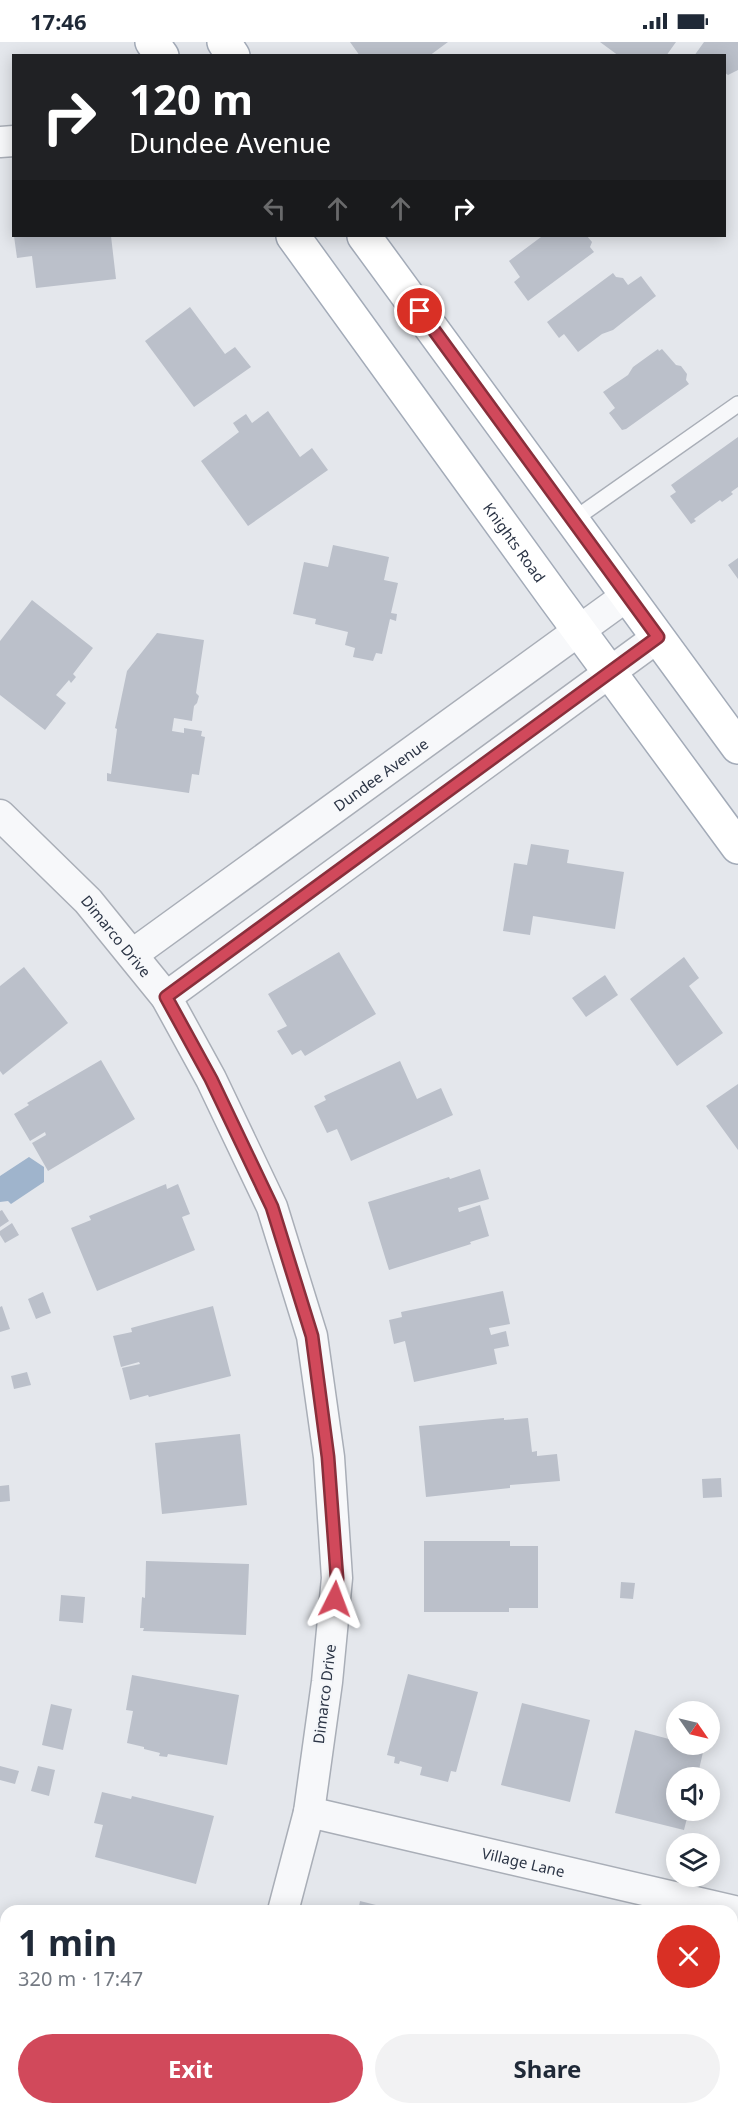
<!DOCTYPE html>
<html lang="en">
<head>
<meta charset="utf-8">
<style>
	:root { --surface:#fff; --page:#f2f2f3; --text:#1f2937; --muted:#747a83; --accent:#d1495b }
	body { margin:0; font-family:"Noto Sans",sans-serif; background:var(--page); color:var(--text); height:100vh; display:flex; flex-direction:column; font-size:22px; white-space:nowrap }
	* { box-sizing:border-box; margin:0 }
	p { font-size:20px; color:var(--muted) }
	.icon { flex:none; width:33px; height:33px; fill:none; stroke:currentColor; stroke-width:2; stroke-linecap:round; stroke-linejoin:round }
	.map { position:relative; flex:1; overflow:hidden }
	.side { position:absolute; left:0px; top:1863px; width:738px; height:210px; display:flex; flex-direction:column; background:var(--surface); border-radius:18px 18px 0 0; box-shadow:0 3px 15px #0003 }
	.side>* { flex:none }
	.top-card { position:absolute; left:12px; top:12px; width:714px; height:183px; border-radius:0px; box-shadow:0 3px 15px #0003; background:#202124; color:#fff; overflow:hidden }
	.needle { width:39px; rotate:124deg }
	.controls { position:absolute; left:666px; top:1659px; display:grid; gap:12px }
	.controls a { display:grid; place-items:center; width:54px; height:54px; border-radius:50%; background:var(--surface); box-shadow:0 3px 15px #0003; font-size:30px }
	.pin { position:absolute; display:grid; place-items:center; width:51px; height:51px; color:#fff; margin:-26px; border:3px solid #fff; border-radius:50%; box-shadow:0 2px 6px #0007 }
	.me { position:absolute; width:66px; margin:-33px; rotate:3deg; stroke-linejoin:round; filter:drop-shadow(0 0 4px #0008) }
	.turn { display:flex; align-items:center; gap:21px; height:126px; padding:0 18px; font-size:27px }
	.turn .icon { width:78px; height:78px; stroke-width:2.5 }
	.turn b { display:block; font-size:42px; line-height:51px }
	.lanes { display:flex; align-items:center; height:57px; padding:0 18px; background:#0003; justify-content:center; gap:30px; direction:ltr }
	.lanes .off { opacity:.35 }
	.round { display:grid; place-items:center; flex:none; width:63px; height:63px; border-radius:32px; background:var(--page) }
	.head { display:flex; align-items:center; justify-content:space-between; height:102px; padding:0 18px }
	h1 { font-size:36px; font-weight:700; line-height:45px }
	.action { display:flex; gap:12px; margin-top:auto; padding:12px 18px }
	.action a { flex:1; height:69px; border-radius:36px; background:var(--accent); color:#fff; font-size:24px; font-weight:700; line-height:69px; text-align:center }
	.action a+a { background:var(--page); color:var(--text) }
	.status { display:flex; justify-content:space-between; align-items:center; height:42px; padding:0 30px; background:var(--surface); direction:ltr }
	.status svg { height:16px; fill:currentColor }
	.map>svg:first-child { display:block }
	.water { fill:#9fb4cc }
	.building { fill:#bbc0ca }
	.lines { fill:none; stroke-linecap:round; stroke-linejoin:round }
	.service-casing { stroke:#a9aeb7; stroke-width:18 }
	.minor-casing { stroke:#a9aeb7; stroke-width:33 }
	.primary-casing { stroke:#a3abb8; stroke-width:36 }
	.service { stroke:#f7f8fa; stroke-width:15 }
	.minor { stroke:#f7f8fa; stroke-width:30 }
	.primary { stroke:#fff; stroke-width:33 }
	.route-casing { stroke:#882f3b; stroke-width:15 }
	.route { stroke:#d1495b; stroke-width:10 }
	.labels { text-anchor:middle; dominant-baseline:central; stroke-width:4.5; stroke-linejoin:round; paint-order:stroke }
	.street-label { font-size:15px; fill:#2b3445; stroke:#f4f6f9 }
</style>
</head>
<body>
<div class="status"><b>17:46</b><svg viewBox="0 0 49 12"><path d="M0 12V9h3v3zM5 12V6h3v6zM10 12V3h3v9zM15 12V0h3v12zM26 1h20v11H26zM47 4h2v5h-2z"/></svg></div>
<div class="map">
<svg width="738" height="2073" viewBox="0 0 738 2073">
	<rect width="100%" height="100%" fill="#e4e7ec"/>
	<path class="water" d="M29 1115 44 1125V1140L11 1162 8 1159 0 1160V1134Z"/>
	<path class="building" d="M350 0H448L429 14H360Z
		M600 0H676L666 14H619Z
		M704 0H738V28L728 33 724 30V14H694Z
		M14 194H111L116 237 36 246 32 214 17 216Z
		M540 194H587L592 200 590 205 594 210 528 259 514 240 520 235 509 219 541 195Z
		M613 231 616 235 623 236 628 243 641 234 656 254 613 288 602 292 578 310 564 292 559 296 547 280Z
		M190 265 225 312 235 305 251 325 194 365 145 299Z
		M658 307 659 309 662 307 676 323 681 324 687 332 686 338 689 342 626 387 622 388 609 371 615 366 603 350 628 333 633 325Z
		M268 369 300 415 312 406 328 428 248 484 201 419 239 390 233 381 246 372 252 381Z
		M738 395V445L731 450 733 452 722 460 720 458 694 477 696 479 691 482 670 454 676 450 671 443Z
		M333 503 389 515 384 538 398 541 391 571 397 572 396 579 390 577 382 612 376 611 373 619 353 615 355 606 345 603 348 590 315 582 316 577 293 572 304 520 328 525Z
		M738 516V537L728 523Z
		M32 558 93 606 73 632 76 635 71 641 69 638 56 653 66 661 45 688 0 653V599Z
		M157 591 204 598 196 651 199 654 197 661 194 664 192 679 174 676 172 689 184 691V686L202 689 201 694 205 695 199 733 192 732 189 751 107 739V731L111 732 117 687 115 686 127 629Z
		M531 802 569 808 567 821 624 830 615 887 533 874 530 893 503 889 514 821 527 823Z
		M339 910 376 972 305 1014 301 1008 292 1013 277 989 287 984 268 952Z
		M684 915 699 936 689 944 723 991 677 1024 630 957Z
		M24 925 68 981 3 1033 0 1029V944Z
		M605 933 618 953 586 975 572 956Z
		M101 1018 135 1077 48 1129 32 1101 46 1093 45 1090 30 1099 14 1072 29 1063 27 1061Z
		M400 1019 417 1057 441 1046 453 1073 351 1119 337 1087 327 1091 314 1064 326 1058 324 1054Z
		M738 1042V1108L706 1064Z
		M480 1127 489 1157 458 1166 459 1170 480 1163 489 1194 470 1200 471 1202 389 1228 368 1160 449 1135 450 1137Z
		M166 1142 167 1147 178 1142 190 1172 182 1175 195 1208 97 1249 71 1186 91 1178 89 1174Z
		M2 1168 9 1179 0 1185V1169Z
		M12 1181 19 1193 5 1201 0 1193V1189Z
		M503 1249 510 1282 489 1286 491 1293 506 1289 509 1304 494 1307 497 1322 414 1340 405 1299 394 1302 389 1278 402 1275 401 1270Z
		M43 1250 51 1271 36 1277 28 1257Z
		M2 1264 10 1287 0 1290V1265Z
		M213 1264 231 1334 149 1355 148 1353 130 1358 122 1326 140 1322 139 1320 121 1325 113 1294 132 1290 131 1286Z
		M27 1330 31 1343 14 1347 11 1334Z
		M504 1376V1378L528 1376 532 1410 537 1409V1414L557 1412 560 1439 510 1443V1446L426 1455 419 1384Z
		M240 1392 247 1463 162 1472 155 1401Z
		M721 1436 722 1455 703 1456 702 1437Z
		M9 1443 10 1459 0 1460V1444Z
		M424 1499H510V1504H538V1566H509V1570H424Z
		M146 1519 249 1522 246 1593 143 1589 144 1586H140L142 1555 145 1556Z
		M621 1540 635 1541 633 1557 620 1556Z
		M61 1553 85 1555 83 1581 59 1579Z
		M408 1632 478 1650 456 1730 451 1729 448 1740 420 1733 422 1725 400 1719 399 1722 394 1721 395 1715 387 1713Z
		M132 1633 239 1653 227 1723 168 1712 167 1715 159 1714 160 1711 144 1707V1705L127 1701 133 1669 126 1668Z
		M522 1661 590 1678 570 1760 501 1743Z
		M51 1662 72 1667 63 1708 42 1703Z
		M674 1680 676 1681V1702H702L701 1705 704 1706 697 1736H676V1768H689L684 1788 615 1771 635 1688 669 1697Z
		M0 1724 19 1729 15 1742 0 1738Z
		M38 1724 55 1728 49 1754 31 1749Z
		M102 1750 131 1757 132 1754 214 1774 196 1842 95 1815 103 1783 94 1781Z
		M360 1859 396 1868 395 1869H358Z
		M0 1881 6 1882V1898L0 1896Z
		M732 1961 738 1963V2050L732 2049Z
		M328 2067H441L439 2073H326Z"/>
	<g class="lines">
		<defs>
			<path id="service" d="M573 478 738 362"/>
			<g id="minor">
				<path d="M0 100 14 99"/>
				<path id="s1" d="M0 773 88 859 166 955 211 1037 272 1165 312 1294 329 1415 337 1536 327 1640 309 1770 283 1869"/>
				<path id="s2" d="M133 912 628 553"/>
				<path d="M166 955 658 595"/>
				<path id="s3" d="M309 1770 738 1870"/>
				<path d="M230 2073 231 2067"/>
			</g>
			<g id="primary">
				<path d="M152 0 162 14"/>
				<path d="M224 0 233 14"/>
				<path id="s4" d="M293 194 555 556 738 805"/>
				<path d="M364 194 738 705"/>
			</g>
		</defs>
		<use href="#service" class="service-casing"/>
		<use href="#minor" class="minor-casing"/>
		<use href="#primary" class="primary-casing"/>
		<use href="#service" class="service"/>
		<use href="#minor" class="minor"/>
		<use href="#primary" class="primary"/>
	</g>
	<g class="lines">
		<defs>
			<path id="route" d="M335 1557 337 1536 328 1415 312 1294 272 1165 211 1037 166 955 658 595 420 269"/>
		</defs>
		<use href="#route" class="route-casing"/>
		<use href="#route" class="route"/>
	</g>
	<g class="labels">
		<g class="street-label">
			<text stroke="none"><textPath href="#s4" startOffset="378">Knights Road</textPath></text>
			<text stroke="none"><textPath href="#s2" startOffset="306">Dundee Avenue</textPath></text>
			<text stroke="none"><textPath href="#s1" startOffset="168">Dimarco Drive</textPath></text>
			<text transform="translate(324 1652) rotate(-83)">Dimarco Drive</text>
			<text stroke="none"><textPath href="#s3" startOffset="220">Village Lane</textPath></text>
		</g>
	</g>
</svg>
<div class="controls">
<a><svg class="needle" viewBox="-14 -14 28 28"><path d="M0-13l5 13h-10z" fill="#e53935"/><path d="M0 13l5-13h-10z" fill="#747a83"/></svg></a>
<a><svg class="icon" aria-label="sound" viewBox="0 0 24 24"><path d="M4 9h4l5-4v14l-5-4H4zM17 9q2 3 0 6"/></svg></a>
<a><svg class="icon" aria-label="layers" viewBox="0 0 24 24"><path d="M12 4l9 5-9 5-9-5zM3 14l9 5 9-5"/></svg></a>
</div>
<div class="pin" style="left:420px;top:269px;background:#d93025"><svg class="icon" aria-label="arrive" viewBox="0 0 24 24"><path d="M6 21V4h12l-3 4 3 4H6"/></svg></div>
<svg class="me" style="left:335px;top:1557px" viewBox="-20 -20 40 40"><path d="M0-17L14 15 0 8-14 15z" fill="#d1495b" stroke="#fff" stroke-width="4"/></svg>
<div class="top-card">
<div class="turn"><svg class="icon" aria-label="right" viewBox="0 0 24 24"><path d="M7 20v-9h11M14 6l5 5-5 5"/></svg><div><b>120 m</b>Dundee Avenue</div></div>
<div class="lanes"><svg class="icon off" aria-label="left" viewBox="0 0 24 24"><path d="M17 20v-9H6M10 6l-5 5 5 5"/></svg><svg class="icon off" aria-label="ahead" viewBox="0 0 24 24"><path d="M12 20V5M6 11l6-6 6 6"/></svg><svg class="icon off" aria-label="ahead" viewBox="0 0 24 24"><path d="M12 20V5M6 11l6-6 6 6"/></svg><svg class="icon" aria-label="right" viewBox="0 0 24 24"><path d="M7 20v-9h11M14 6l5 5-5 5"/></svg></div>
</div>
<section class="side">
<div class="head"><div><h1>1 min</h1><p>320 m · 17:47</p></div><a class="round" style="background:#d93025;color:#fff"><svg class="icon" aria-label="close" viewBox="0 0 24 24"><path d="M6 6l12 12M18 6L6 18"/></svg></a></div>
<div class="action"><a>Exit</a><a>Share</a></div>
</section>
</div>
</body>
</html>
